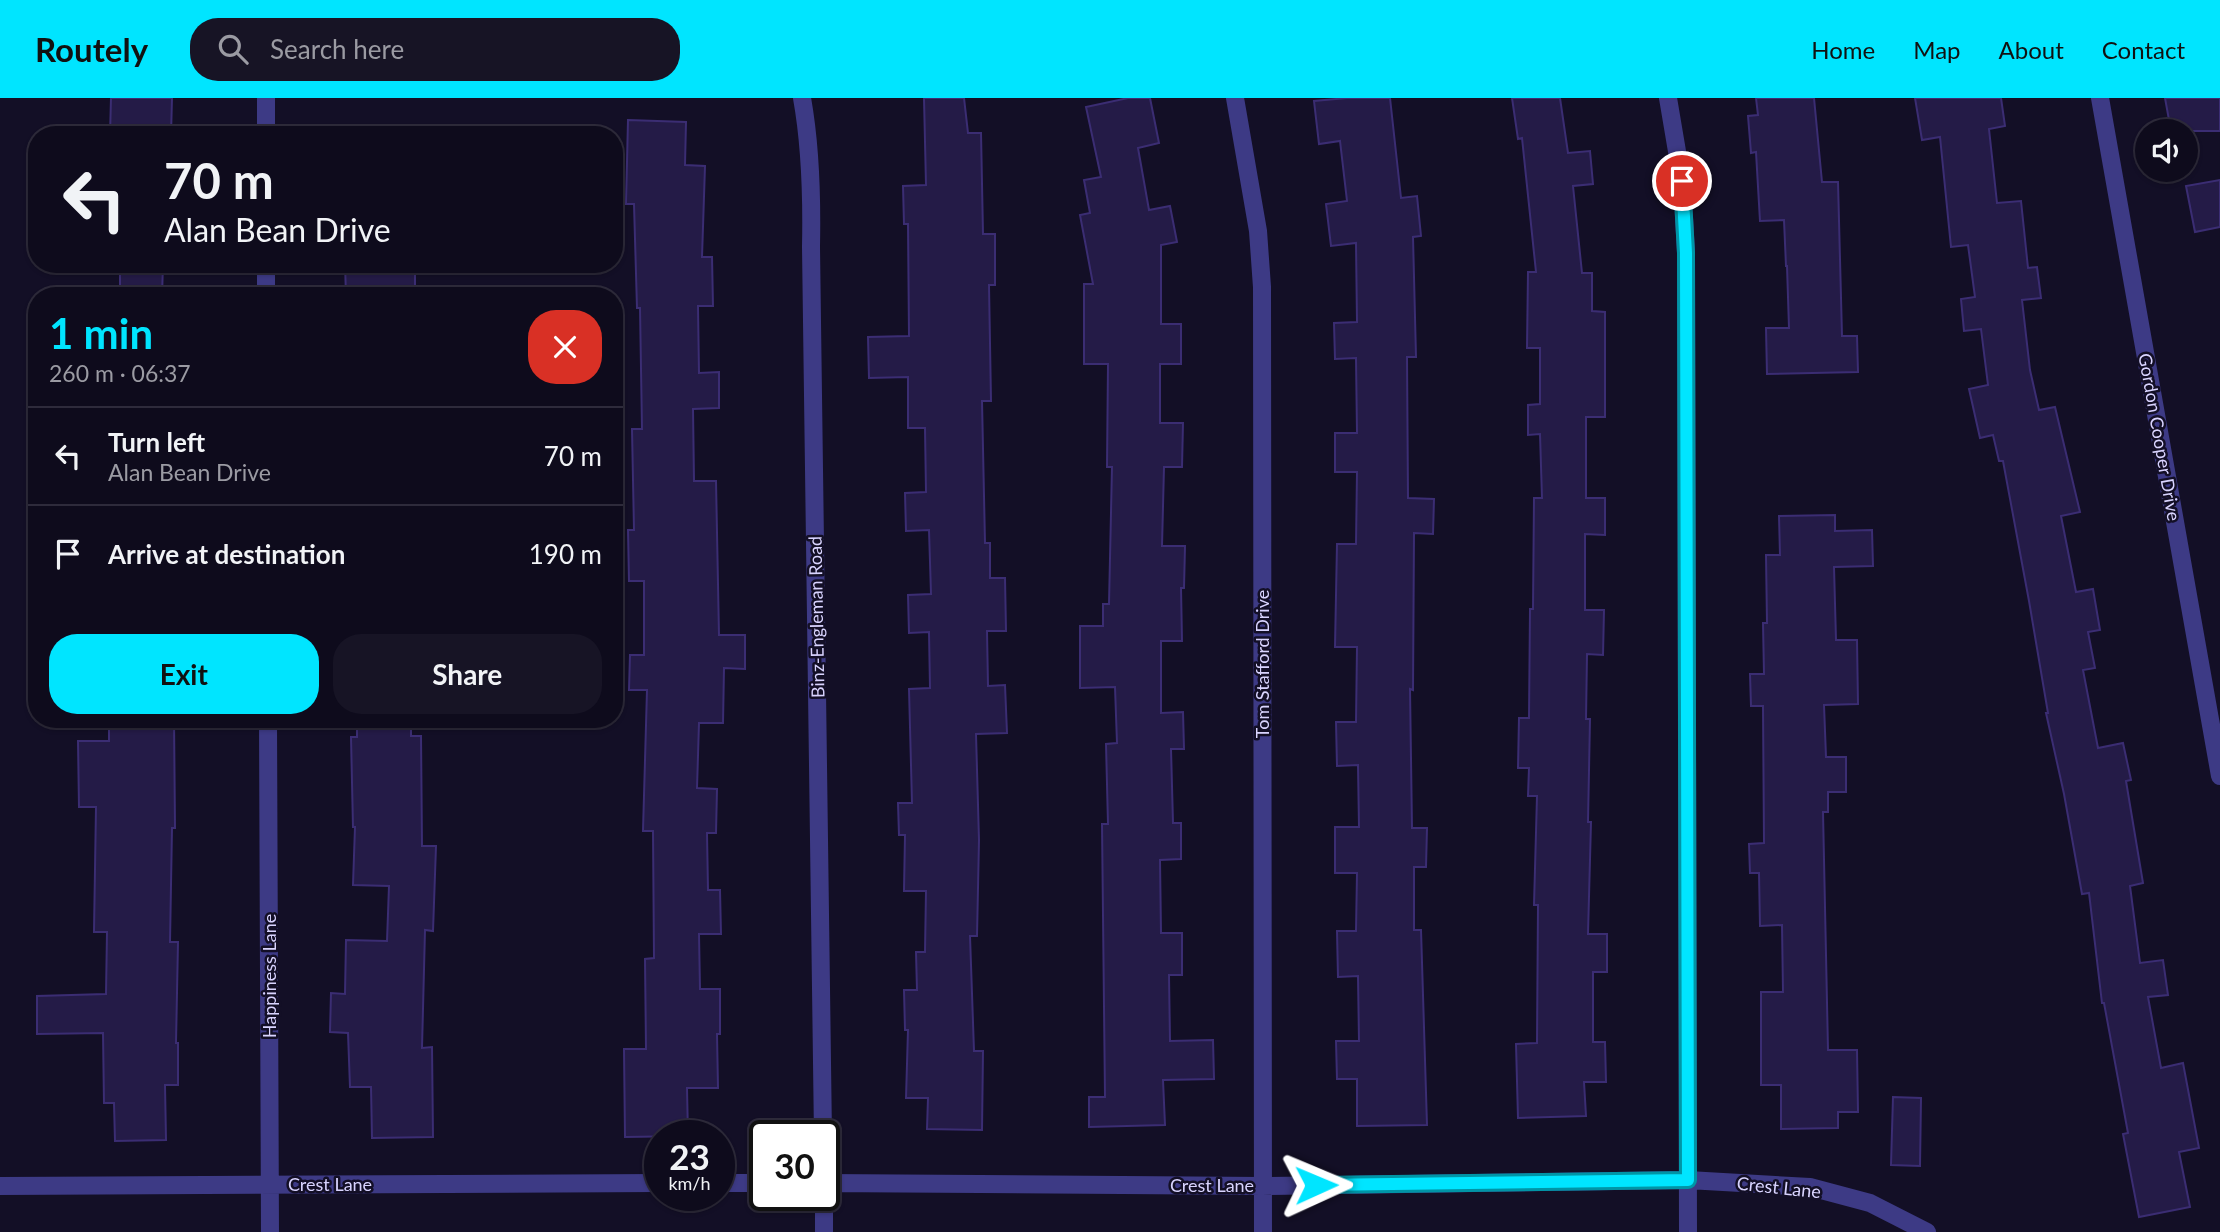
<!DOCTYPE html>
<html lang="en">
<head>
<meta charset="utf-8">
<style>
	:root { --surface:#0e0b1c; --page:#171425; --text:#f1f3f6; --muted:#9b9ba3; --line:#2e2b3b; --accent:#00e5ff }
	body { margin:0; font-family:Lato,sans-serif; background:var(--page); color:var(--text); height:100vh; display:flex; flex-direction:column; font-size:26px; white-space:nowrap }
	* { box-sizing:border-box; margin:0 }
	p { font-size:23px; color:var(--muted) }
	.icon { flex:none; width:38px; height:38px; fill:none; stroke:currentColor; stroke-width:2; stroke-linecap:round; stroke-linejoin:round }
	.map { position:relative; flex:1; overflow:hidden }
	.drawer { position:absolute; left:28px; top:189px; width:595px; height:441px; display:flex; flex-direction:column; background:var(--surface); border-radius:28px; box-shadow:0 2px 5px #0004,0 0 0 2px var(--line) }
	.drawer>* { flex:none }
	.banner { position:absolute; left:28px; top:28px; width:595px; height:147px; border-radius:28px; box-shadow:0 2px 5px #0004,0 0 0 2px var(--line); background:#0e0b1c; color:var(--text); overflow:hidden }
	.buttons { position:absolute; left:2135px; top:21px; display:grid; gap:14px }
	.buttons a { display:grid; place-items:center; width:63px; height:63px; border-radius:50%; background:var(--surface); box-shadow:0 2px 5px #0004,0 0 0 2px var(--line); font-size:35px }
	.speed { position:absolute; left:644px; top:1022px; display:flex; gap:14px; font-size:35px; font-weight:700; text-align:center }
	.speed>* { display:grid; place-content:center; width:91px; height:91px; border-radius:50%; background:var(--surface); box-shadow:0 2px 5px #0004,0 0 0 2px var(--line); line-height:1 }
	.speed small { font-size:18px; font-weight:400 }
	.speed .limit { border:4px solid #111; border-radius:10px; background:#fff; color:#111 }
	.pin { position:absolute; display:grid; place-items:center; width:60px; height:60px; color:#fff; margin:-30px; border:4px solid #fff; border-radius:50%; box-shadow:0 2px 7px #0007 }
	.me { position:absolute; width:77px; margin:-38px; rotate:89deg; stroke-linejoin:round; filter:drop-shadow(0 0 5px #0008) }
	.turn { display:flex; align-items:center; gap:24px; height:147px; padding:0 21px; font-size:32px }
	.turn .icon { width:91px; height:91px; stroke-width:2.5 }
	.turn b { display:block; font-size:49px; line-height:60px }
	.round { display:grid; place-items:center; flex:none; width:74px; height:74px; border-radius:28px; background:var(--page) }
	.summary { display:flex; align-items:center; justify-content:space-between; height:119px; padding:0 21px }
	h1 { font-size:42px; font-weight:700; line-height:52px; color:var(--accent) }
	.primary-button { display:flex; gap:14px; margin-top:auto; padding:14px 21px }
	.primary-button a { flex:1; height:80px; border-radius:28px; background:var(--accent); color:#111; font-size:28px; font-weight:700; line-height:80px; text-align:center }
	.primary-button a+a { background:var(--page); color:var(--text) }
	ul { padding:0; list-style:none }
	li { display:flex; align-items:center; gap:21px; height:98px; padding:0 21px; border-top:2px solid var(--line) }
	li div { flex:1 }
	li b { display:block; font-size:26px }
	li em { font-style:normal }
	header { display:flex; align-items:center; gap:42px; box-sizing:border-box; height:98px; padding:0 35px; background:var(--accent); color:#111 }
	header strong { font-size:33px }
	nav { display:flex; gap:38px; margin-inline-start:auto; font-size:24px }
	.search { width:490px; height:63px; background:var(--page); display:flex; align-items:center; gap:18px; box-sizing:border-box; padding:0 24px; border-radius:28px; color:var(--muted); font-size:26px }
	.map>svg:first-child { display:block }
	.building { fill:#241b47; stroke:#3b2d73; stroke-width:2 }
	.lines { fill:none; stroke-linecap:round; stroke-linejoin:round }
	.minor { stroke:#3d3a85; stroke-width:18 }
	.route-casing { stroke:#0095a6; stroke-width:18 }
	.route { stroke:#00e5ff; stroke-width:12 }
	.labels { text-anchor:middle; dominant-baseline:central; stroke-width:5; stroke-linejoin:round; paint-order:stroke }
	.street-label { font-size:18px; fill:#d9d4ff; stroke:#130f26 }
</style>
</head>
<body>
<header>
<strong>Routely</strong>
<div class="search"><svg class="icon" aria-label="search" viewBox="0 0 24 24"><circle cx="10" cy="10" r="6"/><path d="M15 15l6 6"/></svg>Search here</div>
<nav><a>Home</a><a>Map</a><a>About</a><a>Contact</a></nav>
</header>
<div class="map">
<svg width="2220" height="1134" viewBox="0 0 2220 1134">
	<rect width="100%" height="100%" fill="#130f26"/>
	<path class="building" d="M111 0H172L171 37H110Z
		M924 0H964L968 35H981L983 136H995V187H989L991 303H982L985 445H990V480H1005L1006 533H987L988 588 1005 587 1007 635 976 636 979 742 977 838H970L974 953H983L982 1032 927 1031 928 1000H906L908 932H905L904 892H917L916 854H925L926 793H904L905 737H899L898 705H912L909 591 930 590 929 534 909 535 908 497 931 496 929 432 906 433 905 395 926 394 925 330H908V279L869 280 868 239 909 238 908 126H904L903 88 926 87Z
		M1128 0H1150L1159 45 1138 50 1149 112 1170 108 1177 144 1161 147V226H1181V266H1160V325H1183L1182 369H1164L1162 448H1185L1184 490H1181L1182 543H1161V615L1183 614 1184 651H1171L1173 725H1181V761L1160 762 1161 835H1182V877H1169L1170 943 1213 942 1214 981 1163 982 1165 1027 1089 1029V999H1105L1102 726H1108L1106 646 1117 645 1115 589 1080 590V528H1103V506H1109L1112 369H1107L1108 266H1084V186H1093L1080 117 1090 115 1084 82 1101 79 1086 9Z
		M1347 0H1390L1401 100 1417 98 1421 138 1413 139 1416 259H1407L1408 400 1434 401 1433 436 1414 435 1413 592 1410 591 1412 730H1427L1426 769H1414V832H1421L1427 1027 1357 1028V981H1337L1336 943H1359L1358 878 1338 879 1337 833H1356L1357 775H1335V729H1359L1358 667 1337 668 1336 624H1356L1357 549H1335L1337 446H1356L1357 374H1335V335H1357L1356 260 1335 261 1334 225 1357 224 1356 145 1331 148 1326 106 1347 103 1340 43 1319 46 1314 3Z
		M1512 0H1560L1568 55 1590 53 1593 86 1573 88 1582 175H1592V213L1605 214V319H1586V400H1605V437L1585 436V512H1604L1603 557 1587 556 1586 621H1590L1588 724H1591L1588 836H1607V874H1593V944H1605L1606 984H1584L1586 1018 1518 1020 1516 946 1537 945 1538 807H1534L1537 698H1528L1529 670H1518L1519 620H1529L1530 511H1533L1534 400H1542L1540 336 1528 337V307L1540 306V250H1527L1528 174H1536L1522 40 1518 41Z
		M1756 0H1814L1822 84H1838L1842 238H1857L1858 274 1767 276 1766 230H1789L1787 168H1786L1784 122 1760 123 1756 54 1751 55 1748 18 1758 17Z
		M1915 0H2001L2005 28 1989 31 1997 105 2021 103 2028 170 2037 169 2041 200 2022 202 2030 272 2039 312 2055 309 2080 414 2061 418 2076 494 2093 491 2100 532 2088 534 2095 570 2083 572 2098 650 2123 645 2131 682 2126 683 2143 785 2130 788 2140 865 2163 862 2168 897 2148 899 2161 970 2183 965 2199 1050 2179 1054 2190 1109 2139 1119 2123 1036 2128 1035 2104 905H2102L2089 795 2082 796 2064 696 2046 615H2048L2029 503 2003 363H1999L1993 337 1980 340 1969 291 1988 287 1981 231 1964 233 1961 201 1975 199 1968 147 1951 149 1940 39 1922 42Z
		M2165 0H2220V33H2171Z
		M628 22 686 24 685 67 705 68 702 159H712L713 208H698L699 275 719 274V310L693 311 694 383H716L719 537H745V571L724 570 723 625H699L697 690 717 691 716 735H707L708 792H720L721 836H699L700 891H720V936H717L718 990H687L688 1038 625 1039 624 951H646L645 861 654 860 653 733H643L647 592H629L630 557H644V483H629L628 432H634L632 331H642L640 210H637L634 106H626Z
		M2220 82V129L2195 134 2186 88Z
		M120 166H163L162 198H120Z
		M345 166H415V198H346Z
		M1835 417V433L1872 432 1873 468 1834 469 1836 542H1857L1858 606 1824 607 1826 659H1846V694H1828V714H1823L1828 952H1857L1858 1014H1838V1030L1781 1031V987H1761V894H1783L1782 827 1760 828 1759 775H1750L1749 746 1764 745 1763 608H1751L1750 576H1764L1763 525H1767L1766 457H1780L1779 418Z
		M109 621H174L175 730H172L170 844H178L176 945H178V987H165L166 1042 115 1043 114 1005H104L103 935 37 936V898L106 896 107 834H94L96 709H79L78 643H109Z
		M357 621H411V638H421L422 748H436L433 833 425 832 422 950 432 949 433 1039 372 1040 371 989H350L348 935 330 934 331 895 345 896 346 842 387 843 389 788 353 787 355 729H353L351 639H357Z
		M1893 999 1921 1000 1920 1068 1891 1067Z"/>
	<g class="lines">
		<path class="minor" d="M266 0V37
			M802 0C811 50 812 99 811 149L823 1038
			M1235 0 1258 133 1262 189 1263 1134
			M1668 0 1682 83 1686 155 1688 1134
			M2100 0 2220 678
			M266 166V198
			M268 621 270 1134
			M719 1085H765
			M824 1085 1263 1088 1688 1082 1810 1089 1870 1105 1927 1134
			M0 1088 660 1085
			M824 1134V1097"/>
	</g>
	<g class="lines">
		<defs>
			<path id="route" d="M1316 1087 1688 1082 1686 155 1682 83"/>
		</defs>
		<use href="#route" class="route-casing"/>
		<use href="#route" class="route"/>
	</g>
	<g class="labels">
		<g class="street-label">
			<text transform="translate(2160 339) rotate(80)">Gordon Cooper Drive</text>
			<text transform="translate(816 519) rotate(-91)">Binz-Engleman Road</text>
			<text transform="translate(1262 566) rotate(-90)">Tom Stafford Drive</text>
			<text transform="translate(269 878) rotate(-90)">Happiness Lane</text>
			<text x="330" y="1086">Crest Lane</text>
			<text x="1212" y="1087">Crest Lane</text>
			<text transform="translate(1779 1089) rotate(6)">Crest Lane</text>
		</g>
	</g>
</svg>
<div class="buttons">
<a><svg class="icon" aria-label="sound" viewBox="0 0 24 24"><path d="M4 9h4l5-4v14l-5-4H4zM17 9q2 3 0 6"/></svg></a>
</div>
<div class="speed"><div>23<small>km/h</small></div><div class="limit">30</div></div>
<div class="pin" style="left:1682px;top:83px;background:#d93025"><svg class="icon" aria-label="arrive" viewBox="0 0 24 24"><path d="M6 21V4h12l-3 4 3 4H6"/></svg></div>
<svg class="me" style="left:1316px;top:1087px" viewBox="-20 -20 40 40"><path d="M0-17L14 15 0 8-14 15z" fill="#00e5ff" stroke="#fff" stroke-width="4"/></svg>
<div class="banner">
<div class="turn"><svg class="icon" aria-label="left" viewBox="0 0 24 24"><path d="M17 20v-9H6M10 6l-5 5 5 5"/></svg><div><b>70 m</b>Alan Bean Drive</div></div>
</div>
<section class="drawer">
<div class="summary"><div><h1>1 min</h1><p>260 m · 06:37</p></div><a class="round" style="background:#d93025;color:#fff"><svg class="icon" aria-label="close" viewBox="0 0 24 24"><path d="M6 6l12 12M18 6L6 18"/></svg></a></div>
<ul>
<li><svg class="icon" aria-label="left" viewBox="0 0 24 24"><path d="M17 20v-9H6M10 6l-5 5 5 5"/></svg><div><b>Turn left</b><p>Alan Bean Drive</p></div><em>70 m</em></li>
<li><svg class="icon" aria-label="arrive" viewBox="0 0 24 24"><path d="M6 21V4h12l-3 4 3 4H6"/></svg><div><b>Arrive at destination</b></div><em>190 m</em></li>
</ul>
<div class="primary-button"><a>Exit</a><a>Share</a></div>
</section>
</div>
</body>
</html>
